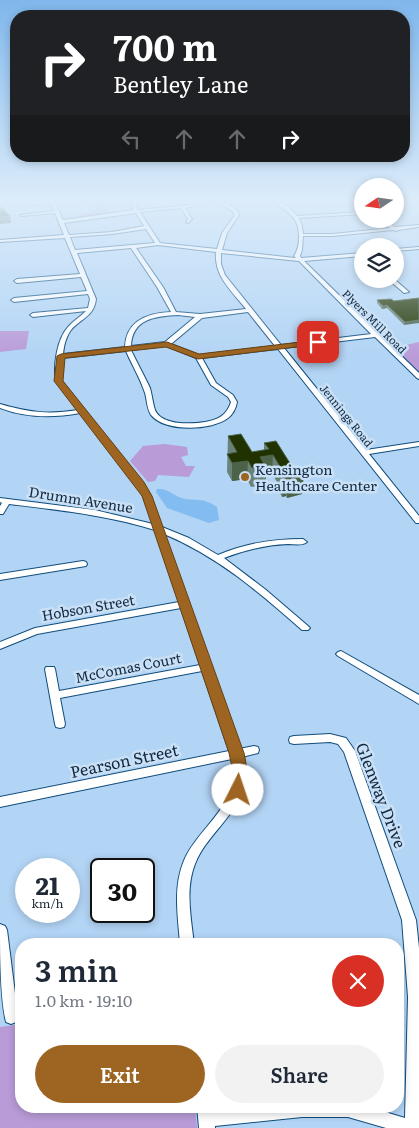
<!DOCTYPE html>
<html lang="en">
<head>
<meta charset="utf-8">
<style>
	:root { --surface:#fff; --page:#f2f2f3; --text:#1f2937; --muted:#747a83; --accent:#9d6521 }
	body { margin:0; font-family:Literata,serif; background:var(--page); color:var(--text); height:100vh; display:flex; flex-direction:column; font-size:19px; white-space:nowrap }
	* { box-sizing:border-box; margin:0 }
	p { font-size:16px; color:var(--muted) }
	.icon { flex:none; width:28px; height:28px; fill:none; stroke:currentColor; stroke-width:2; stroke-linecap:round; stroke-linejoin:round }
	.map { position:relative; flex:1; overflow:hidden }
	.panel { position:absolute; left:15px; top:938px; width:389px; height:175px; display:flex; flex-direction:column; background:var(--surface); border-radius:20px; box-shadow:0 2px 8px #0003 }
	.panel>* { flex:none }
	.hud { position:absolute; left:10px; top:10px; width:400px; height:152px; border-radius:20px; box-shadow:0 2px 8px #0003; background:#202124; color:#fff; overflow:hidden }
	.needle { width:32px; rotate:257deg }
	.tools { position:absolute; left:354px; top:178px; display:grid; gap:10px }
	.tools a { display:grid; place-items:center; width:50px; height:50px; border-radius:50%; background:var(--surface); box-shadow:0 2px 8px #0003; font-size:25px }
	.speed { position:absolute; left:15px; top:858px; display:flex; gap:10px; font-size:25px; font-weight:700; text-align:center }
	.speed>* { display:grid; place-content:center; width:65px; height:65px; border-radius:50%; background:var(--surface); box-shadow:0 2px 8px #0003; line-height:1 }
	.speed small { font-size:12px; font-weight:400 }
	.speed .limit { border:2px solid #111; border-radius:8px; background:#fff; color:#111 }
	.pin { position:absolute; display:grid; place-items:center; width:42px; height:42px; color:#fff; margin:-21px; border-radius:10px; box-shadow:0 2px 8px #0006 }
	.me { position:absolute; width:55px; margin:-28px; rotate:4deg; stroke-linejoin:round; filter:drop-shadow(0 0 4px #0008) }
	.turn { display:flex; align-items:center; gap:18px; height:105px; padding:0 20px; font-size:22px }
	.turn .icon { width:65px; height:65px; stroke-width:2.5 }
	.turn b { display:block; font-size:35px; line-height:42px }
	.lanes { display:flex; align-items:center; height:48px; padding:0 20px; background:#0003; justify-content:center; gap:25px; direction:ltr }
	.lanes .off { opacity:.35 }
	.round { display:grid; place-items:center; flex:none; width:52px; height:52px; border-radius:26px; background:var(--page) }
	.head { display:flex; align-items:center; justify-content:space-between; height:85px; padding:0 20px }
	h1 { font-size:30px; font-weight:600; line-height:38px }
	.action { display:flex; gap:10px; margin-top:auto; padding:10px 20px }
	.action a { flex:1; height:58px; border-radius:30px; background:var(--accent); color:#fff; font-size:20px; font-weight:600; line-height:58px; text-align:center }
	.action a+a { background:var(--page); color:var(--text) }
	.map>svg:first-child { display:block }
	.green { fill:#b99bd8 }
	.water { fill:#83bcf1 }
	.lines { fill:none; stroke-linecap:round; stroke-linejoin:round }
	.minor-casing { stroke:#104d7c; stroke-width:2 }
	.minor { fill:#fff; fill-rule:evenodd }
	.wall { fill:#69837a }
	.shaded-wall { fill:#4c634a }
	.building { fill:#203200; stroke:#4c634a }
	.route { fill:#9d6521; stroke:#664215 }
	.poi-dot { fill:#9d6521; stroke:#c9e0f6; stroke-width:2 }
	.labels { text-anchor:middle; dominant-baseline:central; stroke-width:5; stroke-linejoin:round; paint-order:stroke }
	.far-street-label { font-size:11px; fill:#122a3f; stroke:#c9e0f6 }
	.poi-label { font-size:14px; fill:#122a3f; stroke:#c9e0f6; text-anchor:start }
	.street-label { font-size:14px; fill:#122a3f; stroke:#c9e0f6 }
	.near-street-label { font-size:16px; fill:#122a3f; stroke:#c9e0f6 }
</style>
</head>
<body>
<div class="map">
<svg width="419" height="1128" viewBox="0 0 419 1128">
	<rect width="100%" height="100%" fill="#b2d4f5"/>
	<path class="green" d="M90 200H112L109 211 112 213 79 218 74 216 94 211 96 208 92 206H84L83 201Z
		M0 331H29L26 349 0 352Z
		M419 342V378L389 349Z
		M165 444 187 447 188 455 181 457 186 466H195L189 477 158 475 155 481 148 482 130 461 143 446Z
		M21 1024V1106H195L197 1128H0V1027Z"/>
	<path class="water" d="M161 489C168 490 173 494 179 497 194 503 199 495 217 507L219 520 209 523 167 508 156 492 157 489Z"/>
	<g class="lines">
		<defs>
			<path id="minor" d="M50 200H54L63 220 134 210 131 205 136 200H140L135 205 138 210 200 204 225 200 223 201 237 210 239 215 227 233 222 250 295 258H296L294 256C298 250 299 243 299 237 299 213 285 213 272 200 282 200 291 209 297 216L362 212V214L299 218 302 226 303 234H333L390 228 379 219H384L395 227 419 225V227L398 230 396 231 393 230 333 236H303L302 250 300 256 301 258 362 253V256L304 261 419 373V379L417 378 375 337 284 348 366 450 419 442V446L369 454 419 516V523H416L278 349 202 358 216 383 233 395 237 402C236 408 233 414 228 418 211 431 165 432 151 415 147 409 147 400 145 393 140 378 132 365 126 351L63 358 61 376 62 381 144 485 151 496 162 527 189 538 218 555C246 543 273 539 303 539L307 542C302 546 295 544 288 544 265 545 245 550 224 558L266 590 308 626 310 628 308 630H302C259 592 217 556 164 534L239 749 254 746 258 747 259 750 258 753 242 757C258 804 209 827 195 864 185 889 191 918 194 944H180C178 917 173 889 183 863 196 828 246 801 232 759L0 807V797L229 751 202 671 60 698 65 724 64 727 60 728 56 727 55 724 45 669 46 667H54L55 669 59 691 200 665 181 608 37 634 0 649V642L35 628 179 602 155 530C107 515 58 510 9 504L3 514H0V506L2 503 0 502V498L95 510 153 524 143 496 137 486 80 413C53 418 26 418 0 408V404C28 412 48 415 78 410L56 381C53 366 57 339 68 327 73 321 80 317 86 311L33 317 30 315 33 313 88 308 90 299 88 294 14 302 11 300 14 298 87 291 81 277 17 283 14 281 17 279 80 274 65 238 0 242V240L64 235 55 213 22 216 20 215 54 211 51 203 24 205 22 204ZM219 202 233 212 235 215 222 233 217 249 160 243 140 212 181 208 188 219 186 222 188 223 192 219 185 208ZM136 213 144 226 112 232 69 235 64 223ZM146 229 155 243 75 250 70 237 112 234ZM158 245 216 252C214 277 232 291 246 309L200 314 176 312 163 287 136 248ZM131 248 157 287 171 312C147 313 126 321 125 347L63 354C64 345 66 337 71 330 81 318 94 317 96 299L77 253ZM221 253 299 261 371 334 281 345 225 275 221 264ZM248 312 275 346 199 355 171 344 202 318ZM178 315 195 317 165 342 131 346C132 319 155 316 178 315ZM166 346 196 358 211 385 228 397 231 402C227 415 218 420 205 422 192 424 162 426 155 410 153 404 152 395 150 388 144 375 137 363 131 350Z
				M414 200H419V201L395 207V205Z
				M419 247V249L395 251V249Z
				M388 279H394L409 292 404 293Z
				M83 561 86 562 87 564 86 566 0 580V574Z
				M341 651 419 695V704L338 656 336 654 338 652Z
				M330 734 346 738 355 751 416 920 419 948V1128H386L348 1117H302L215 1126V1128H199L197 1106H213V1111L255 1106H365L405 1118 408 997 402 920 344 752 338 744 330 742 294 744 290 743 289 740 290 737 294 736Z
				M0 924 5 926 7 930 18 1017 16 1022 11 1024 6 1022C0 999 0 950 0 924Z"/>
		</defs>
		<use href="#minor" class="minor-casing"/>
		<use href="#minor" class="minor"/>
	</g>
	<path class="wall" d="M419 298 404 325 387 308 382 309 377 303V300L394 301Z
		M228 436 252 452 264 450V443L302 494 287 498 286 496 282 497 278 489V484L272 473 266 474V485L251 487 247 479 232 481 227 472Z
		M26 881V911H45L44 916H27L21 896Z"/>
	<path class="shaded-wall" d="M10 216 11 223 0 224V217Z
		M387 305V308L382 309 383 306Z
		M419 320V323L404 325 405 322Z
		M273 455 272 473 266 474V467L260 457Z
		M248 461 247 479 232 481V463Z
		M304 476 302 494 287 498 288 479Z
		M287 477 286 496 282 497 284 478Z"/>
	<path class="building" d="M0 206 10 216 0 217Z
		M419 298V320L405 322 387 305 383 306 377 300 391 299 394 301Z
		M241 434 252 452 269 449 264 443 276 441 293 468 298 467 304 476 288 479 287 477 284 478 279 470H282L273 455 260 457 266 467 252 468 248 461 232 463 227 454 237 452 228 436Z
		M24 881H26V905H24L26 896H21Z"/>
	<linearGradient id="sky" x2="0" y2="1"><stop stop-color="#7fb7ec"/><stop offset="0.56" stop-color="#dcecfa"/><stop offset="1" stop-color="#dcecfa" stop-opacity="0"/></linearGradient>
	<rect width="419" height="358" fill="url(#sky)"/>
	<path class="route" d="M318 340 322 342 321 344 198 359 166 347 65 358 63 381 144 482 152 496 244 753C247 766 249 782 243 794L238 796 232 794 230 790 232 767 229 753 142 496 54 381 57 356 61 354 167 342 199 354Z"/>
	<circle class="poi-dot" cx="245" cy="477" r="5"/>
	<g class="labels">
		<g class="far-street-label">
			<text transform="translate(375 321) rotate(45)">Plyers Mill Road</text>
			<text transform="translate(347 415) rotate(51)">Jennings Road</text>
		</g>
		<g class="poi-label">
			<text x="255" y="469">Kensington<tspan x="255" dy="16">Healthcare Center</tspan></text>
		</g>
		<g class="street-label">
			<text transform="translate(81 499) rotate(9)">Drumm Avenue</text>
			<text transform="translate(88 607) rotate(-10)">Hobson Street</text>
			<text transform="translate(128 667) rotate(-11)">McComas Court</text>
		</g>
		<g class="near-street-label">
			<text transform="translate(124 760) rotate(-12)">Pearson Street</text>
			<text transform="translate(382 795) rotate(69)">Glenway Drive</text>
		</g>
	</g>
</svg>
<div class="tools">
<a><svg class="needle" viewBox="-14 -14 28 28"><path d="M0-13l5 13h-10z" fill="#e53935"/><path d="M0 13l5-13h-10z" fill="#747a83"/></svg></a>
<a><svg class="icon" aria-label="layers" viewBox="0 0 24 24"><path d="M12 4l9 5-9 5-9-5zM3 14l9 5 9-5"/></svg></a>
</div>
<div class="speed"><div>21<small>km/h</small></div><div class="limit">30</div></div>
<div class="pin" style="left:318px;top:342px;background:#d93025"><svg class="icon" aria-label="arrive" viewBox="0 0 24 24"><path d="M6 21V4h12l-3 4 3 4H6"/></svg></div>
<svg class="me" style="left:238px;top:790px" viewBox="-20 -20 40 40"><circle r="19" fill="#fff"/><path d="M0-13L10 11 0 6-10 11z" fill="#9d6521"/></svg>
<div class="hud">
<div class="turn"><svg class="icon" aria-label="right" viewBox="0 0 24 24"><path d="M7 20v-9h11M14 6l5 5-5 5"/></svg><div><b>700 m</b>Bentley Lane</div></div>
<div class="lanes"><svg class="icon off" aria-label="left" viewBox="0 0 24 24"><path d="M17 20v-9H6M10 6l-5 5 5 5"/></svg><svg class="icon off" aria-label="ahead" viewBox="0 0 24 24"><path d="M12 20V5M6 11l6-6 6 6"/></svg><svg class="icon off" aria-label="ahead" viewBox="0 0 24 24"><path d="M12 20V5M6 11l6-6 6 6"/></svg><svg class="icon" aria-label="right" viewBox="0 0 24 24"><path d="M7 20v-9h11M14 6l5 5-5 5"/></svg></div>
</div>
<section class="panel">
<div class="head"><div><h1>3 min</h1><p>1.0 km · 19:10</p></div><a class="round" style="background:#d93025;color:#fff"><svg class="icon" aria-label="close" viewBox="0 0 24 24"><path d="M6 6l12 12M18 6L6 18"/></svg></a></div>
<div class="action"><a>Exit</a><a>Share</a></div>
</section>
</div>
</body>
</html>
